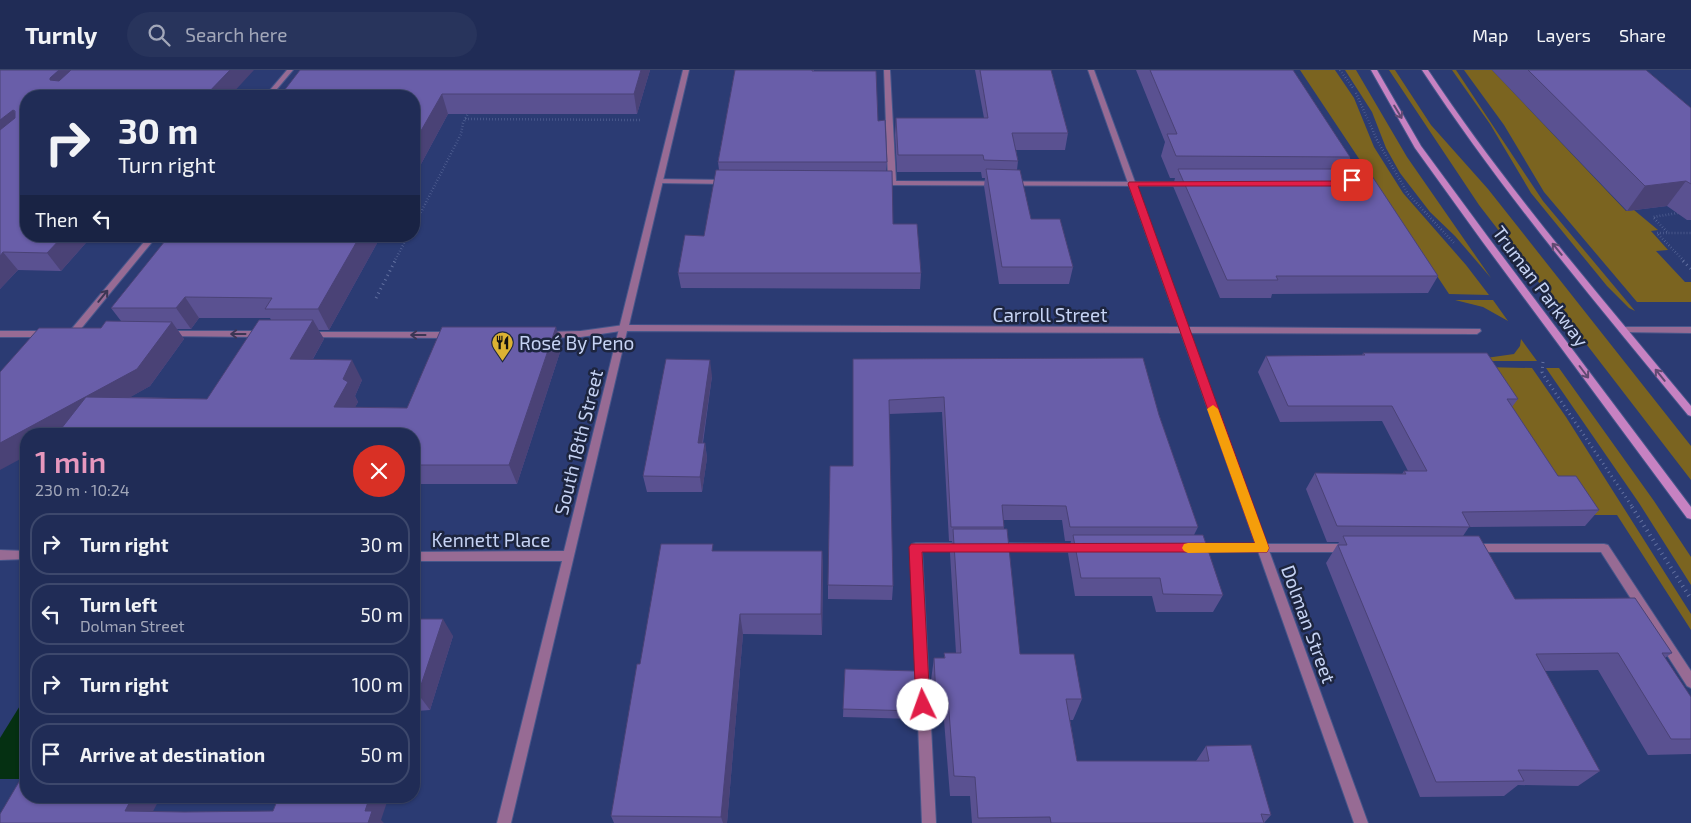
<!DOCTYPE html>
<html lang="en">
<head>
<meta charset="utf-8">
<style>
	:root { --surface:#202c56; --page:#28345c; --text:#f1f3f6; --muted:#a2a7b9; --line:#3d486c; --accent:#e797bd }
	body { margin:0; font-family:"Exo 2",sans-serif; background:var(--page); color:var(--text); height:100vh; display:flex; flex-direction:column; font-size:19px; white-space:nowrap }
	* { box-sizing:border-box; margin:0 }
	p { font-size:16px; color:var(--muted) }
	.icon { flex:none; width:28px; height:28px; fill:none; stroke:currentColor; stroke-width:2; stroke-linecap:round; stroke-linejoin:round }
	.map { position:relative; flex:1; overflow:hidden }
	.details { position:absolute; left:20px; top:358px; width:400px; height:375px; display:flex; flex-direction:column; background:var(--surface); border-radius:20px; box-shadow:0 1px 4px #0004,0 0 0 1px var(--line) }
	.details>* { flex:none }
	.banner { position:absolute; left:20px; top:20px; width:400px; height:152px; border-radius:20px; box-shadow:0 1px 4px #0004,0 0 0 1px var(--line); background:#202c56; color:var(--text); overflow:hidden }
	.pin { position:absolute; display:grid; place-items:center; width:42px; height:42px; color:#fff; margin:-21px; border-radius:10px; box-shadow:0 2px 8px #0006 }
	.me { position:absolute; width:55px; margin:-28px; rotate:357deg; stroke-linejoin:round; filter:drop-shadow(0 0 4px #0008) }
	.turn { display:flex; align-items:center; gap:18px; height:105px; padding:0 15px; font-size:22px }
	.turn .icon { width:65px; height:65px; stroke-width:2.5 }
	.turn b { display:block; font-size:35px; line-height:42px }
	.then { display:flex; align-items:center; height:48px; padding:0 15px; background:#0003; gap:10px; font-size:19px }
	.round { display:grid; place-items:center; flex:none; width:52px; height:52px; border-radius:26px; background:var(--page) }
	.headline { display:flex; align-items:center; justify-content:space-between; height:85px; padding:0 15px }
	h1 { font-size:30px; font-weight:600; line-height:38px; color:var(--accent) }
	ul { padding:0; list-style:none }
	li { display:flex; align-items:center; gap:15px; height:62px; margin:0 10px 8px; padding:0 5px; border:2px solid var(--line); border-radius:20px }
	li div { flex:1 }
	li b { display:block; font-size:19px }
	li em { font-style:normal }
	header { display:flex; align-items:center; gap:30px; box-sizing:border-box; height:70px; padding:0 25px; background:var(--surface); border-bottom:1px solid var(--line) }
	header strong { font-size:24px }
	nav { display:flex; gap:28px; margin-inline-start:auto; font-size:18px }
	.search { width:350px; height:45px; background:var(--page); display:flex; align-items:center; gap:12px; box-sizing:border-box; padding:0 18px; border-radius:28px; color:var(--muted); font-size:19px }
	.map>svg:first-child { display:block }
	.green { fill:#7b6420 }
	.water { fill:#053012 }
	.lines { fill:none; stroke-linecap:round; stroke-linejoin:round }
	.lane-casing { stroke:#47568a; stroke-width:2 }
	.street-casing { stroke:#47568a; stroke-width:2 }
	.secondary-casing { stroke:#47568a; stroke-width:2 }
	.path-far2 { stroke:#6371a1; stroke-width:2.5; stroke-dasharray:0.5 2.5; stroke-linecap:butt }
	.path-far1 { stroke:#6371a1; stroke-width:3; stroke-dasharray:1 4; stroke-linecap:butt }
	.path { stroke:#6371a1; stroke-width:4; stroke-dasharray:1 4.5; stroke-linecap:butt }
	.lane { fill:#976b94; fill-rule:evenodd }
	.street { fill:#976b94; fill-rule:evenodd }
	.secondary { fill:#c782c2; fill-rule:evenodd }
	.wall { fill:#5a5191; fill-rule:evenodd }
	.shaded-wall { fill:#4a4276 }
	.building { fill:#695ea9; stroke:#4a4276 }
	.oneway { stroke:#614a73 }
	.oneway2 { stroke:#3c3654 }
	.route { fill:#e11d48; stroke:#92132f }
	.slow { fill:#f59e0b }
	.labels { text-anchor:middle; dominant-baseline:central; stroke-width:5; stroke-linejoin:round; paint-order:stroke }
	.street-label { font-size:19px; fill:#c6d3f4; stroke:#1d253f }
	.poi-label { font-size:19px; fill:#c6d3f4; stroke:#1d253f; text-anchor:start }
</style>
</head>
<body>
<header>
<strong>Turnly</strong>
<div class="search"><svg class="icon" aria-label="search" viewBox="0 0 24 24"><circle cx="10" cy="10" r="6"/><path d="M15 15l6 6"/></svg>Search here</div>
<nav><a>Map</a><a>Layers</a><a>Share</a></nav>
</header>
<div class="map">
<svg width="1691" height="753" viewBox="0 0 1691 753">
	<rect width="100%" height="100%" fill="#2b3b73"/>
	<path class="green" d="M1300 0H1335L1354 28 1374 77 1403 123 1466 195 1489 225 1449 224Z
		M1345 0H1356L1407 87 1491 208 1455 166 1430 142 1400 103 1386 78 1372 42Z
		M1389 0H1395L1431 55 1488 119 1691 376V410L1479 135Z
		M1452 0H1456L1543 131 1635 241 1629 238 1607 216 1531 123 1490 54Z
		M1464 0H1492L1626 141 1634 140 1658 160 1651 161 1668 180 1656 181 1685 212H1691V232H1637L1544 122 1504 55Z
		M1455 230H1493L1508 251 1483 237Z
		M1521 269 1537 291H1488L1486 288 1514 284 1520 276Z
		M1483 297 1532 298 1566 347 1691 544V560L1617 445H1577Z
		M1546 298H1559L1654 431 1691 487V515L1639 433Z"/>
	<path class="water" d="M26 626V703L23 709H0V668Z"/>
	<g class="lines">
		<defs>
			<path id="lane" d="M884 0H890L896 111 1185 112 1189 114 1185 116 877 115V111H888Z
				M1337 79H1343L1357 101 1355 112H1352L1348 110 1349 101 1336 81Z
				M656 109 728 110 732 112 728 114 659 113H656Z
				M624 255 628 258 627 260 581 267 546 268 542 265 546 262 581 261Z
				M0 261H46L50 264 46 267H0Z
				M168 261H261L265 264 261 267 165 266 164 264Z
				M308 262H451L455 265 451 268 305 267 304 265Z
				M916 473H964L968 474 969 477 968 480 964 481H922L936 753H922L911 477 912 474Z
				M996 473 1081 474 1085 475 1086 478 1085 481 1081 482 996 481 992 480 991 477 992 474Z
				M1196 474H1349L1353 475 1354 478 1353 481 1349 482H1196L1192 481 1191 478 1192 475Z
				M1473 474H1604L1608 475 1691 601V618L1687 616 1601 482H1473L1469 481 1468 478 1469 475Z"/>
			<path id="street" d="M287 0H293L271 26H265Z
				M683 0H689L629 255 1179 257 1088 0H1094L1188 257 1480 259 1481 261 1477 264 1190 263 1368 753H1354L1181 263 627 261 511 753H497L562 491H414V482L564 481Z
				M149 166H157L75 266H69L68 264 69 262Z
				M1623 257H1691V263L1620 262 1619 260 1620 258Z
				M0 480 26 481V489L0 490Z"/>
			<path id="secondary" d="M1371 0H1377L1421 76 1488 167 1691 437V449L1687 448 1482 171 1415 78Z
				M1422 0H1428C1507 119 1600 226 1691 336V346L1688 345C1596 233 1502 122 1422 0Z"/>
		</defs>
		<use href="#lane" class="lane-casing"/>
		<use href="#street" class="street-casing"/>
		<use href="#secondary" class="secondary-casing"/>
		<path class="path-far2" d="M1340 0 1353 18
			M1356 23 1377 70 1408 124 1454 173
			M465 49 641 50
			M1678 143 1653 147 1668 163H1691
			M414 156 461 64 463 53 470 40
			M1667 163H1657L1685 192
			M394 192 408 166"/>
		<path class="path-far1" d="M1683 191 1691 199
			M376 228 395 191
			M1543 292 1542 302 1544 306 1633 438"/>
		<path class="path" d="M1632 437 1691 529"/>
		<use href="#lane" class="lane"/>
		<use href="#street" class="street"/>
		<use href="#secondary" class="secondary"/>
	</g>
	<path class="wall" d="M0 0 26 26V166H92L61 201 18 200 0 219Z
		M300 0H650L637 44H448L414 107V26Z
		M735 0H814V1L878 51 887 92 886 101 893 154 921 203 920 219 681 218 678 203 704 166 719 100 718 92Z
		M975 0H1051L1068 63 1065 80H1016L1018 91 1017 100 1031 149 1073 197 1069 214H999L984 116 985 108H982L981 102H897L895 65 896 48H984Z
		M1136 0H1293L1350 87 1345 99 1357 106 1438 206 1428 223 1272 224 1271 228H1220L1173 116 1175 108H1170L1161 86 1165 72Z
		M1492 0H1646L1691 38V150H1687L1667 136 1627 141Z
		M381 166 329 260H318L324 269 313 289 362 310 355 326 358 332 355 337 407 338 562 276 517 414H414V364H26L101 258 121 251 111 238ZM199 248H270L271 250 207 329 130 327 150 316 184 269 177 259H191Z
		M1363 283 1518 329 1512 337 1558 406 1599 440 1585 456 1469 457 1463 466 1515 529 1672 583 1665 588 1691 627V684L1648 685 1598 600 1545 601 1600 701 1578 716 1518 715 1504 726 1420 727 1326 493 1339 472H1327L1306 419 1315 403 1402 404 1404 401H1408L1382 351 1280 352 1258 302 1266 286 1362 285Z
		M853 289 1159 345 1198 457 1194 465 1223 525 1213 542H1156L1152 526H1075L1068 483 1071 471H1065L1062 450H1003L1004 459 1020 584 1082 629 1073 650H1070L1077 691H1196L1206 676 1271 745 1264 753H972L970 726H950L944 650H933L931 610 934 588H944V583H956L950 483 952 471H949L942 342 889 344 893 516 892 530 828 529V515L853 396Z
		M712 306 703 373H705L707 388 702 422H647L643 406Z
		M714 481H822L823 503 822 565 743 564 727 753H614L611 746 640 594Z
		M414 549 453 566 430 640 417 641 414 649Z
		M845 599 917 641 916 649 843 647Z"/>
	<path class="shaded-wall" d="M59 0H89L61 25 50 10V8Z
		M230 0H254L230 26H205Z
		M641 0H650L637 44 634 24Z
		M442 24 448 44 414 107V73Z
		M13 40 25 58 0 78V50Z
		M1686 111 1667 136 1627 141 1645 116Z
		M63 166H92L61 201 47 183Z
		M360 166H381L329 260 318 239Z
		M3 182 18 200 0 219V186Z
		M185 227 199 248 191 259 176 238Z
		M313 250 324 269 302 308 290 289Z
		M172 252 184 269 150 316 66 364H26V386L0 400V373Z
		M556 257 562 276 517 414 509 395Z
		M352 290 362 310 355 326 358 332 345 356 334 337 343 309Z
		M710 290 712 306 700 388 698 373Z
		M705 373 707 388 702 422 700 407Z
		M822 481 823 503 822 565 821 544Z
		M740 544 743 564 727 753H723L721 747Z
		M443 549 453 566 430 640 418 624Z
		M414 637 417 641 414 649Z
		M133 726H161L147 753 125 741Z
		M370 726H389L381 750 384 753H368L365 741Z"/>
	<path class="building" d="M0 0H59L50 8V10L59 11 71 0H230L205 26H26V166H63L47 183 3 182 0 186V60L15 48V41L13 40 0 50Z
		M300 0H641L634 24H442L414 73V26H280Z
		M735 0H812V1H876L878 51 885 50 887 92H718Z
		M980 0H1051L1068 63H1012L1018 91 984 90 983 85H898L896 48H988Z
		M1150 0H1293L1350 87 1176 86 1167 64H1177Z
		M1528 0H1646L1691 38V114L1686 111 1645 116Z
		M986 99 1020 100 1031 149H1060L1073 197H1002Z
		M1178 99H1352L1357 106H1372L1438 206H1276L1278 210H1227Z
		M716 100 892 101 893 154H917L921 203H678L685 165 704 166Z
		M169 166H360L318 239H265L272 228 185 227 176 238H111Z
		M259 250H313L290 289 352 290 343 309 348 312 334 337 407 338 442 257H556L509 395H414V364H57L86 327 207 329Z
		M106 251 172 252 137 299 0 373V302L39 258H101Z
		M1363 283H1487L1518 329H1507L1558 406H1576L1599 440 1462 442 1470 457 1337 456 1315 403 1406 404 1404 401H1427L1392 336H1288L1266 286 1365 285Z
		M1143 288 1159 345 1198 457H1070L1066 436 1002 435 1004 457H951L944 327 889 330 893 516 828 515 830 396H853V289Z
		M666 289 710 290 698 373H705L700 407 643 406Z
		M953 459H1007L1020 584H1074L1082 629H1066L1077 691H1209L1206 676 1251 675 1271 745 1261 744 1264 753H1051L1050 747 978 748 975 707 954 706 948 629 936 628 934 588H945L944 583H961Z
		M1073 465H1203L1223 525 1163 524 1160 508H1081Z
		M1343 466H1479L1515 529 1635 528 1672 583H1662L1691 627V669H1671L1618 583 1536 584 1600 701 1518 700 1524 711 1436 712 1338 475H1347Z
		M661 474H713L712 481H822L821 544H740L721 747 611 746 637 594H640Z
		M414 549H443L418 624H414Z
		M845 599 915 601 917 641 843 639Z
		M26 700V726H133L125 741 184 742 273 741 279 726H370L365 741H372L368 753H0V744Z"/>
	<defs><path id="oneway-shaft" d="M-6 0H5M1.5-3L5.5 0L1.5 3" fill="none" stroke-width="1.6" stroke-linecap="round" stroke-linejoin="round" transform="scale(1.25)"/></defs>
	<g class="oneway">
		<use href="#oneway-shaft" transform="translate(1398 42) rotate(59)"/>
		<use href="#oneway-shaft" transform="translate(1557 179) rotate(-129)"/>
		<use href="#oneway-shaft" transform="translate(1584 302) rotate(53)"/>
		<use href="#oneway-shaft" transform="translate(1660 305) rotate(-129)"/>
	</g>
	<g class="oneway2">
		<use href="#oneway-shaft" transform="translate(103 226) rotate(-51)"/>
		<use href="#oneway-shaft" transform="translate(238 264) rotate(-180)"/>
		<use href="#oneway-shaft" transform="translate(418 265) rotate(-180)"/>
	</g>
	<path class="route" d="M1352 107 1355 108V112L1340 116H1138L1269 478 1267 482H922L930 635 928 640 923 641 918 640 916 635 909 477 911 474 1255 473 1128 114 1129 112 1340 111Z"/>
	<path class="slow" d="M1213 335 1218 339 1269 478 1267 482 1188 483 1184 481 1182 478 1184 474 1188 473H1255L1207 339Z"/>
	<defs>
		<symbol id="restaurant-pin" viewBox="-11 -11 22 30"><path d="M0 17L-7.5 6A9.5 9.5 0 1 1 7.5 6Z" fill="#dcb233" stroke="#1d253f"/><path d="M-5-6h1v4h1v-4h1v4h1v-4h1v5L-1.5 .5V6h-2V.5L-5-1ZM5-6V6H3V1.5H1.5Q1.5-4 5-6Z" fill="#111"/></symbol>
	</defs>
	<g fill-rule="evenodd">
		<use href="#restaurant-pin" x="490" y="260" width="25" height="34"/>
	</g>
	<g class="labels">
		<g class="street-label">
			<text transform="translate(1541 216) rotate(53)">Truman Parkway</text>
			<text x="1050" y="244">Carroll Street</text>
			<text transform="translate(578 372) rotate(-76)">South 18th Street</text>
			<text x="491" y="469">Kennett Place</text>
			<text transform="translate(1309 554) rotate(70)">Dolman Street</text>
		</g>
		<g class="poi-label">
			<text x="519" y="272">Rosé By Peno</text>
		</g>
	</g>
</svg>
<div class="pin" style="left:1352px;top:110px;background:#d93025"><svg class="icon" aria-label="arrive" viewBox="0 0 24 24"><path d="M6 21V4h12l-3 4 3 4H6"/></svg></div>
<svg class="me" style="left:923px;top:635px" viewBox="-20 -20 40 40"><circle r="19" fill="#fff"/><path d="M0-13L10 11 0 6-10 11z" fill="#e11d48"/></svg>
<div class="banner">
<div class="turn"><svg class="icon" aria-label="right" viewBox="0 0 24 24"><path d="M7 20v-9h11M14 6l5 5-5 5"/></svg><div><b>30 m</b>Turn right</div></div>
<div class="then">Then<svg class="icon" aria-label="left" viewBox="0 0 24 24"><path d="M17 20v-9H6M10 6l-5 5 5 5"/></svg></div>
</div>
<section class="details">
<div class="headline"><div><h1>1 min</h1><p>230 m · 10:24</p></div><a class="round" style="background:#d93025;color:#fff"><svg class="icon" aria-label="close" viewBox="0 0 24 24"><path d="M6 6l12 12M18 6L6 18"/></svg></a></div>
<ul>
<li><svg class="icon" aria-label="right" viewBox="0 0 24 24"><path d="M7 20v-9h11M14 6l5 5-5 5"/></svg><div><b>Turn right</b></div><em>30 m</em></li>
<li><svg class="icon" aria-label="left" viewBox="0 0 24 24"><path d="M17 20v-9H6M10 6l-5 5 5 5"/></svg><div><b>Turn left</b><p>Dolman Street</p></div><em>50 m</em></li>
<li><svg class="icon" aria-label="right" viewBox="0 0 24 24"><path d="M7 20v-9h11M14 6l5 5-5 5"/></svg><div><b>Turn right</b></div><em>100 m</em></li>
<li><svg class="icon" aria-label="arrive" viewBox="0 0 24 24"><path d="M6 21V4h12l-3 4 3 4H6"/></svg><div><b>Arrive at destination</b></div><em>50 m</em></li>
</ul>
</section>
</div>
</body>
</html>
